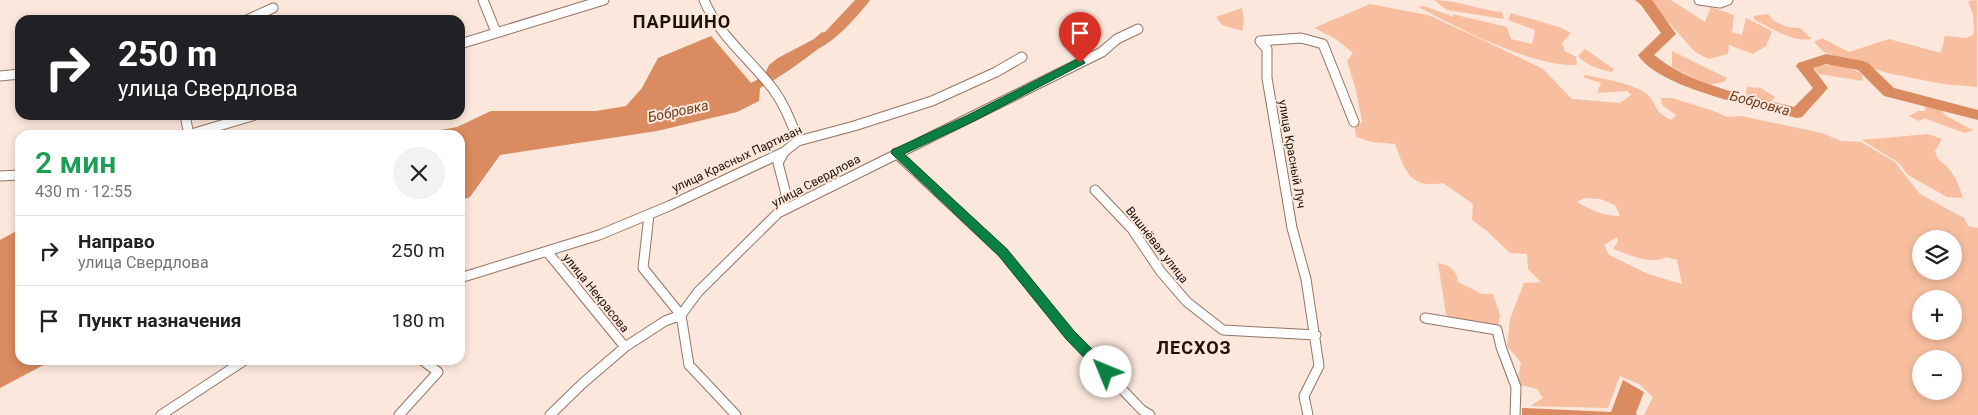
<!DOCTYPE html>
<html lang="ru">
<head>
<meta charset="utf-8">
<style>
	:root { --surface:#fff; --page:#f2f2f2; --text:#222; --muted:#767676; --line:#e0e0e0 }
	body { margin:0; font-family:Roboto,sans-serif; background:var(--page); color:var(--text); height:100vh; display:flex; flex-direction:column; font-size:19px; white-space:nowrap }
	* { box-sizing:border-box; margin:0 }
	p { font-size:16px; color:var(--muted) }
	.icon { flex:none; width:28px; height:28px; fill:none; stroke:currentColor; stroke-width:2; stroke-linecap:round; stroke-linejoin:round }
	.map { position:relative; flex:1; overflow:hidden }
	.panel { position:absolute; left:15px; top:130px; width:450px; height:235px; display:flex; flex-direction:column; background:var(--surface); border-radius:15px; box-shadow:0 2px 8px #0003 }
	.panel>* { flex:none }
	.hud { position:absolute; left:15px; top:15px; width:450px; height:105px; border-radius:15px; box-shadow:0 2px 8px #0003; background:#202124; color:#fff; overflow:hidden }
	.controls { position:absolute; left:1912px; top:230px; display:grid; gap:10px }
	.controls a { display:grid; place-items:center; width:50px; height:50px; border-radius:50%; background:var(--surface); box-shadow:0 2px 8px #0003; font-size:25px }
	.pin { position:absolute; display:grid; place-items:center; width:42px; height:42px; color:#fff; margin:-51px -21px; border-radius:50% 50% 50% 0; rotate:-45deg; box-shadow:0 0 5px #0007 }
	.pin .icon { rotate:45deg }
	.me { position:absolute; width:55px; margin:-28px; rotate:315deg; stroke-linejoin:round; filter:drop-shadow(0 0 4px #0008) }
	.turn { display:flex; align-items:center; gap:18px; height:105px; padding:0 20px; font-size:22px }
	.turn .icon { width:65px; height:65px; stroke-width:2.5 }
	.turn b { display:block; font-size:35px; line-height:42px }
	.round { display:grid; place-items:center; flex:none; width:52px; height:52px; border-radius:26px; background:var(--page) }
	.summary { display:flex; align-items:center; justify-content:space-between; height:85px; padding:0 20px }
	h1 { font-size:30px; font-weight:600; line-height:38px; color:#1e9e55 }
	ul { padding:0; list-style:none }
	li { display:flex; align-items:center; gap:15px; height:70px; padding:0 20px; border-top:1px solid var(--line) }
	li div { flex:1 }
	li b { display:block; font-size:19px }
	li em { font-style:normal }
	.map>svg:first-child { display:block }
	.green { fill:#f7be9f; fill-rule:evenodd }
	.water { fill:#da8b5f }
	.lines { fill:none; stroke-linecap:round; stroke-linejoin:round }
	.river { fill:#da8b5f; fill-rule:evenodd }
	.minor-casing { stroke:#937565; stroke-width:11 }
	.minor { stroke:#fff; stroke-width:9 }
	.route { fill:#0b8043; stroke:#07532c }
	.labels { text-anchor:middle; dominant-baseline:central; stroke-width:4; stroke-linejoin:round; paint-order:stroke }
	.street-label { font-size:12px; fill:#1d120b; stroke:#fce7dc }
	.water-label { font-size:14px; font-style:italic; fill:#6f3b1c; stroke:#fce7dc }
	.district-label { font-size:18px; font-weight:bold; letter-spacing:1px; fill:#1d120b; stroke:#fce7dc }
</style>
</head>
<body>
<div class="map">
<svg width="1978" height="415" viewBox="0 0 1978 415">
	<rect width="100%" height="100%" fill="#fce7dc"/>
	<path class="green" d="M1434 0C1458 0 1478 10 1502 12L1504 19 1447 10Z
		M1649 0H1671L1705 22 1711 7 1734 15 1732 32 1742 35 1746 18 1772 31 1766 46 1753 54 1729 45 1728 54 1709 59 1695 52Z
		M1977 0V87L1943 84 1887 73 1824 52 1814 42 1822 38 1849 52 1889 39 1941 53 1945 36 1967 38 1974 34 1973 14 1968 1Z
		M1370 4 1428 15 1485 41 1543 69 1572 99 1620 103 1631 95 1627 91 1597 93 1601 83 1583 77 1585 75C1602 79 1635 83 1648 95 1659 107 1652 110 1671 120L1676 115 1662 105 1661 98H1672L1714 111 1727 117 1741 116 1822 133 1841 141 1861 142 1895 162 1920 194 1964 218 1968 226 1978 228V415H1644L1653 397 1639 384 1620 376 1608 408 1530 406 1543 398 1537 389 1517 384 1521 363 1507 346 1510 319 1524 283 1541 282 1528 269 1527 254 1510 253 1487 231 1472 220 1473 204 1443 183C1410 189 1405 171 1395 144L1372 142 1356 137 1355 127 1362 122 1356 90 1347 61 1353 53 1336 39 1314 28ZM1584 198 1600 199 1615 205 1620 216C1603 216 1591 210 1577 202ZM1617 237 1618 241 1613 249C1628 254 1651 266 1666 257L1677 260 1682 284 1648 274 1609 255 1604 245ZM1921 239H1954V271H1921ZM1921 299H1954V331H1921ZM1921 359H1954V391H1921Z
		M1424 6 1454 17 1452 14 1507 27 1511 39 1532 44 1535 30 1508 20 1511 13 1562 28 1571 33 1562 43 1565 51 1576 57 1577 65C1530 66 1461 29 1418 7Z
		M1242 8 1244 20 1242 31 1222 25 1216 17Z
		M1768 14 1774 21 1787 27 1800 28 1812 39C1792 42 1773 29 1755 20L1753 16Z
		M1585 49 1614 69 1612 72C1601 70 1585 65 1578 56Z
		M1672 50V51L1727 78 1724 82 1708 85 1672 67Z
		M1833 64 1852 69 1862 74 1863 81 1819 74 1814 68 1820 65Z
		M1747 87 1761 88 1775 97 1770 103 1756 100 1746 94Z
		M1925 107 1940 109 1946 116 1973 130 1965 133 1924 118 1919 121 1909 116 1918 111H1926Z
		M1928 134 1942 139 1935 151C1938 163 1942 160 1949 169 1956 177 1960 188 1963 198L1947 197 1908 175 1899 163 1862 140Z
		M1438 263C1450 266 1456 268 1458 282L1482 294H1493L1500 315 1498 325 1452 322 1446 314Z"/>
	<path class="water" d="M822 32 835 37C810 54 787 74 760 88L759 101 737 112 657 131 500 155 470 197 460 201V135H413L457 127 491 111H596L626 106 642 88 658 58 711 36 751 83 764 76 769 65 778 58 814 39Z
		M20 229V360H53L0 388V240Z
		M1623 380 1644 392 1636 413 1637 415H1522V408L1611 412Z"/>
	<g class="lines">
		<path class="river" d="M855 0H870C860 14 824 55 807 50L805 47 826 31Z
			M1635 0H1652L1676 34 1654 55C1692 86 1747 95 1794 107L1813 88 1796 66 1798 63 1826 54 1863 61 1868 63 1894 88 1978 110V120L1884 96 1858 70 1826 64 1813 68 1828 88 1802 117 1797 118C1759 108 1658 88 1638 55L1661 33 1641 5Z"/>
		<defs>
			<path id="minor" d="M483 0 496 32
				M704 0C719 36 749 58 773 89 784 104 792 123 798 141
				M1699 0 1720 3 1728 0
				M247 20 273 8
				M460 44 604 0
				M0 76 20 74
				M185 115 189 135
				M188 135 255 115
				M896 153 1003 253 1070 335 1142 410 1150 415
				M0 176 20 175
				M1095 190 1132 229 1161 272 1187 302 1223 330 1316 335
				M778 213 786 194 778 163 784 152
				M649 215 643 268 681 315 689 365 736 415
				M549 254 625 347
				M460 278 599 235 669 206 784 152 798 141 854 126 932 101 996 72 1022 57
				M1425 318 1497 330 1501 347 1516 387 1515 415
				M161 415 245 360
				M399 415 438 372 422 360
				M550 415 583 383 625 347 665 321 681 315 698 292 778 213 1102 52 1117 39 1138 29
				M1308 415 1304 396 1319 366 1306 279 1292 228 1267 78V49L1260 41 1301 38 1323 44 1354 122"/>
		</defs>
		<use href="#minor" class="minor-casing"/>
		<use href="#minor" class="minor"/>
	</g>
	<path class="route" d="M1076 60H1083L1085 63 974 121 904 154 1007 249 1074 331 1111 368 1113 372 1111 376 1106 377 1102 376 1066 339 999 256 891 153 892 150 966 116Z"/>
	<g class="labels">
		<g class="street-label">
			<text transform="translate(1292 154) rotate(80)">улица Красный Луч</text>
			<text transform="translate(737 159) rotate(-25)">улица Красных Партизан</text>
			<text transform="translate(816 181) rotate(-28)">улица Свердлова</text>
			<text transform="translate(1157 245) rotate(52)">Вишнёвая улица</text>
			<text transform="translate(596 293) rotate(51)">улица Некрасова</text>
		</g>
		<g class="water-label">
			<text transform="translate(1760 103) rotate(15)">Бобровка</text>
			<text transform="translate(678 111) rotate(-12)">Бобровка</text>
		</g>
		<g class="district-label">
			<text x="682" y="21">ПАРШИНО</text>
			<text x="1194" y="347">ЛЕСХОЗ</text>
		</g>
	</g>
</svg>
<div class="controls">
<a><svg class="icon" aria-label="layers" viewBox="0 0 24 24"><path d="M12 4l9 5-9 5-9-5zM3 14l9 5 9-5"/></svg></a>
<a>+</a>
<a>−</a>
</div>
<div class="pin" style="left:1080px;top:63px;background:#d93025"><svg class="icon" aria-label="arrive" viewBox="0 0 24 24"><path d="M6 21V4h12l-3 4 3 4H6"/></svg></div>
<svg class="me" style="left:1106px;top:372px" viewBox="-20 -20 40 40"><circle r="19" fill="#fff"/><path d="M0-13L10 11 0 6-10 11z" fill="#0b8043"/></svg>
<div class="hud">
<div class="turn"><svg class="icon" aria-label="right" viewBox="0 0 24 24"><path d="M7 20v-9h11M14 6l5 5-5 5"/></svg><div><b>250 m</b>улица Свердлова</div></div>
</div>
<section class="panel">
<div class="summary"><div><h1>2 мин</h1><p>430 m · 12:55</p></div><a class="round"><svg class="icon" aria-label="close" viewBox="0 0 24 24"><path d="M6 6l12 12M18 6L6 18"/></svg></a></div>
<ul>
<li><svg class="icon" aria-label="right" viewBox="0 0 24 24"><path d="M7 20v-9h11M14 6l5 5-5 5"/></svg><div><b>Направо</b><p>улица Свердлова</p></div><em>250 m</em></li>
<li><svg class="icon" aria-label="arrive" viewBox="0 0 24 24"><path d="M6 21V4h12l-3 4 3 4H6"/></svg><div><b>Пункт назначения</b></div><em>180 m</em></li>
</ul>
</section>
</div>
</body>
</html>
